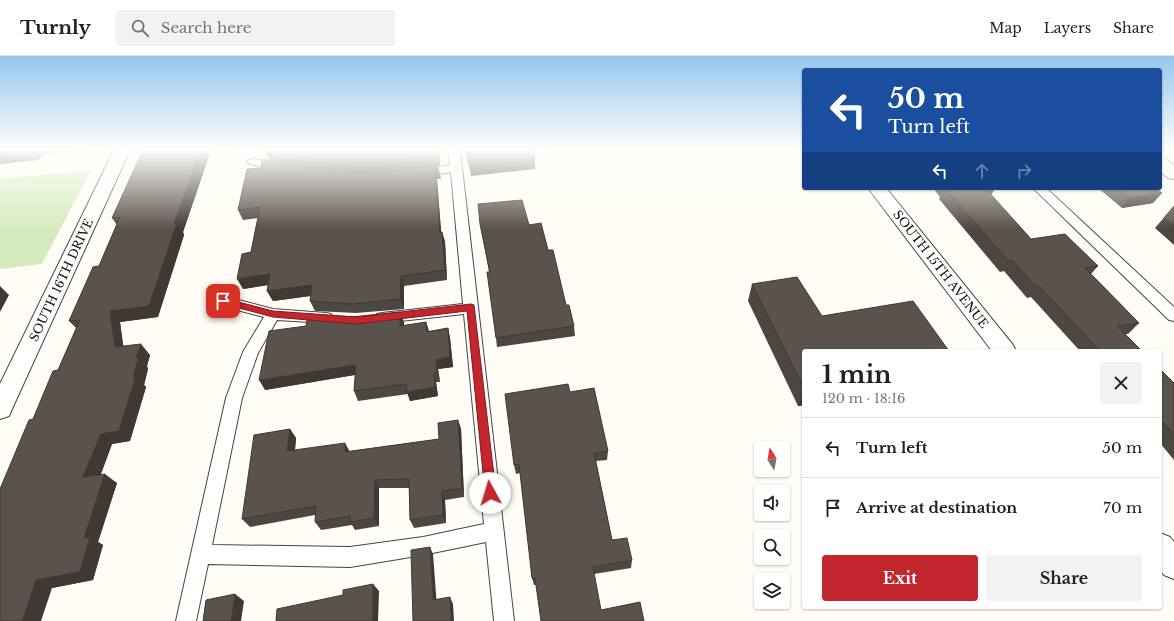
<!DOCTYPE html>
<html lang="en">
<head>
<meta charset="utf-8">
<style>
	:root { --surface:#fff; --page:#f2f2f2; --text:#202124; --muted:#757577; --line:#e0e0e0; --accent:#c4262e }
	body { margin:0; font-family:"Libre Baskerville",serif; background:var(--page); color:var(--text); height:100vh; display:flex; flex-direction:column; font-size:15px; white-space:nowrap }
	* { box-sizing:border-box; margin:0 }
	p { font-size:13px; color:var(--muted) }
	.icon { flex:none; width:22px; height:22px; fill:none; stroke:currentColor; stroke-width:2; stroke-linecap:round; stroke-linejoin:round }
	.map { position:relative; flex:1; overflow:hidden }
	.details { position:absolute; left:802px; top:293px; width:360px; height:260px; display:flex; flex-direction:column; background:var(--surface); border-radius:4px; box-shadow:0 1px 3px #0004 }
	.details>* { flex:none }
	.banner { position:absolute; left:802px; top:12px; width:360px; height:122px; border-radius:4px; box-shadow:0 1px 3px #0004; background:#1a4fa0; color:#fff; overflow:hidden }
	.needle { width:26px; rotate:349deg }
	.buttons { position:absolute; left:754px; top:385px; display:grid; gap:8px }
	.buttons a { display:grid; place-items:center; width:36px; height:36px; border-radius:4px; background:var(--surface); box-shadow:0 1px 3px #0004; font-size:20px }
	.pin { position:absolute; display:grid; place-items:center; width:34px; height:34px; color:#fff; margin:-17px; border-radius:8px; box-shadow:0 2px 6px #0006 }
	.me { position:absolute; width:44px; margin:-22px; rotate:354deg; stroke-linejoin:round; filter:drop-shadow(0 0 3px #0008) }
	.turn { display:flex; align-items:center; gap:14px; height:84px; padding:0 20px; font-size:18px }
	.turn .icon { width:52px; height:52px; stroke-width:2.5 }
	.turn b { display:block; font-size:28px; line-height:34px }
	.lanes { display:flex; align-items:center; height:38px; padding:0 20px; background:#0003; justify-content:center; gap:20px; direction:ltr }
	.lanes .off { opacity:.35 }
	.round { display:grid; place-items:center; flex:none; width:42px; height:42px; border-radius:4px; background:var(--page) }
	.headline { display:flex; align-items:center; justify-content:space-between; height:68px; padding:0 20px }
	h1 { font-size:24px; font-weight:800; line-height:30px }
	.primary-button { display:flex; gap:8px; margin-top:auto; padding:8px 20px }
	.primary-button a { flex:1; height:46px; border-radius:4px; background:var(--accent); color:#fff; font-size:16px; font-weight:800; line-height:46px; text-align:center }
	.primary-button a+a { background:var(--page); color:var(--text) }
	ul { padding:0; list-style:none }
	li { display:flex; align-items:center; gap:12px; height:60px; padding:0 20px; border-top:1px solid var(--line) }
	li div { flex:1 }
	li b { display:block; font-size:15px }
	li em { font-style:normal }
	header { display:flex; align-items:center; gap:24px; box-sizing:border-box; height:56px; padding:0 20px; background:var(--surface); border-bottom:1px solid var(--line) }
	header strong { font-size:19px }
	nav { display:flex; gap:22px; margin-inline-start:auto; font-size:14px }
	.search { width:280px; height:36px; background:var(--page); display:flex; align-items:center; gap:10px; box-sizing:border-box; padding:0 14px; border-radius:4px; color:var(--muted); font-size:15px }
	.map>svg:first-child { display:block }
	.green { fill:#d5ebbd }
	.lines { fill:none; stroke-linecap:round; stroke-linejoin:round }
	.service-casing { stroke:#444; stroke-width:2 }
	.minor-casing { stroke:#444; stroke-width:2 }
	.tertiary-casing { stroke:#444; stroke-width:2 }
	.service { fill:#fff; fill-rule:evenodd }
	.minor { fill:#fff; fill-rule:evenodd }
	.tertiary { fill:#fff; fill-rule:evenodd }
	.wall { fill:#4d4742 }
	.shaded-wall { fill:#3f3936 }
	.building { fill:#5a524d; stroke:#3f3936 }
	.route { fill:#c4262e; stroke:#7f191e }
	.labels { text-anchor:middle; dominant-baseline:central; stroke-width:4; stroke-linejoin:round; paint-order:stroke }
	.street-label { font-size:12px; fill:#111; stroke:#fff }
</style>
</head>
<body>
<header>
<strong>Turnly</strong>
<div class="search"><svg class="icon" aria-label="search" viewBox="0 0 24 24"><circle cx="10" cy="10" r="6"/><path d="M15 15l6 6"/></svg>Search here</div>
<nav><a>Map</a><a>Layers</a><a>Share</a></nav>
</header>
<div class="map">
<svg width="1174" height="565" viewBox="0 0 1174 565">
	<rect width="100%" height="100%" fill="#fffdf5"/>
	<path class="green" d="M91 114 42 208 0 213V123Z"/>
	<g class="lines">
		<defs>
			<path id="service" d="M448 94H460L514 565H494L486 486 423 499 350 511 208 508 196 565H176L226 342 243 296 264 261 218 249 216 245 218 241 223 240 273 253 326 257 331 258 333 262 331 266 326 267 277 264 258 297 242 342 212 489 350 491 423 481 484 468 464 258 382 267 377 266 375 262 377 258 382 257 463 248 451 116 419 121 415 119 413 117 415 115 419 113 450 109Z
				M253 103 282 108 286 109 288 111 286 113 282 114 249 108 247 106 249 104Z
				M1033 132H1046L1174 251V265L1169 264Z"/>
			<path id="minor" d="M114 94H130L12 353 9 360 0 363V328Z
				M1160 102 1166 103 1174 110V123L1168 122 1160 115Z"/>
			<path id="tertiary" d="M868 132H886L1013 289 1016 295H992Z
				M1160 477 1170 481 1174 486V523L1164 519 1160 514Z"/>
		</defs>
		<use href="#service" class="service-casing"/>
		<use href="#minor" class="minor-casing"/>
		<use href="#tertiary" class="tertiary-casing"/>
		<use href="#service" class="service"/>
		<use href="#minor" class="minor"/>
		<use href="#tertiary" class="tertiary"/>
	</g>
	<path class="wall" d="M0 94H91L42 98 38 104 0 108Z
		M146 94H211L183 176 184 179 158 261 120 266 123 290 150 299 147 310 148 313 144 329 146 331 130 385 112 388 101 418 117 427 98 486 103 489 93 524 52 532 33 363 58 314 76 272 69 265 99 210 117 169 112 162Z
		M264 94H439L440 109H438L441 123H437L441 176H442L445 186 447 224 404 230V253L356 257 315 255 310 245 311 240 273 245 267 235 268 229 243 233 251 196 258 162 243 164 238 154 315 113 351 116H357L316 113 269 104Z
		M466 94 535 103V113L471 120Z
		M933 132H994L995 133 991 139 1031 183 1098 210 1091 218 1139 267 1128 278H1125L1142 295H1080L1031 241 1027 242 1004 215 1000 216 939 143 940 141Z
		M1098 132H1155L1162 137 1153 147 1122 152Z
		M1174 150V189L1155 172Z
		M529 169 548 194 566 249 574 270 575 280 497 291 496 282 489 216 482 178Z
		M752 228 822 260 804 295V349L798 350 748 245Z
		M404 266V270L426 266 429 275 448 272 450 282 453 311 438 313 440 326H436L438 340 410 345 408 338 358 345 354 335 355 319 265 334Z
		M1160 313 1174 327V404L1160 387Z
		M570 336 608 395 607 404 596 405 612 484 632 504 631 512 594 518 541 565 536 529H534L532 522 520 417 516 418 514 409Z
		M458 364 461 373 464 441 445 444 446 467 414 472 410 464 409 432H379V470L355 474 352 469 321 474 315 466V459L250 471 242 463 290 373 296 382 295 394 350 395 439 383Z"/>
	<path class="shaded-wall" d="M30 94H38L42 98 38 104Z
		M201 94H211L183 176 184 179 158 261 120 266 125 302 115 291 110 255 174 168Z
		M437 94H439L440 109Z
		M435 113 437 123 442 187 440 176Z
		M1162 137 1153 147 1122 152 1129 142Z
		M442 176 445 186 447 224 445 214Z
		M270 218 275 228 243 233 237 223Z
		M401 220 404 230V253L400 243Z
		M312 229 317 239 273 245 267 235Z
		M0 230 9 239 0 256Z
		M400 256 404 266V280L400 270Z
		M426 266 429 276H427Z
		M448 272 450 282 453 311 438 313 440 326 437 316 436 304Z
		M141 288 150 299 147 310 148 313 144 329 146 331 130 385 112 388 96 431 83 421 101 378 133 321 136 302Z
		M356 309 360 318 265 334 259 324Z
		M434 317 436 326 438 340 410 345 407 336Z
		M804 336V349L798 350Z
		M458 364 461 373 464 441 462 432Z
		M290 373 296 382 294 404 287 395Z
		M345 387 350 396H345Z
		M105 418 117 427 98 486 103 489 93 524 52 532 41 565H22L36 524 84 482Z
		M375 424 379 432V470L374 462Z
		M442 435 445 444 446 467 443 459Z
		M430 491 433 498 437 551 433 544Z
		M373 528 379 535 378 565H373Z
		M235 538 244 545 241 565H231Z
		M450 541 453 548 454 565H451Z"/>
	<path class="building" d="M0 94H30L0 97Z
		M146 94H201L174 168 177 167 149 250 110 255 115 291 141 288 136 302 139 301 133 321 136 320 119 375 101 378 83 421 105 418 84 482 90 481 80 516 36 524 22 565H0V433L29 364 33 363 53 315 58 314 80 264 69 265 93 211 99 210 120 161 112 162 142 96H145Z
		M264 94H437L438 99 385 105H353L312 103Z
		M466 94H533L535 103 469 110Z
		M262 103 315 113 351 116 393 114 438 109V113H435L440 176H442L445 214 401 220 400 243 352 248 310 245 312 229 267 235 270 218 237 223 242 198 251 196 260 151 238 154 247 113 261 112Z
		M945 132H994L995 133 987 134 1031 183 1065 178 1098 210 1085 212 1139 267 1117 270 1142 295H1100L1039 230 1036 231 1012 204 1008 205Z
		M1117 132H1155L1162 137 1129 142Z
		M522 144 529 169 541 167 548 194H553L566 249H569L574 270 496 282 487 216H490L480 168 478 148Z
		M1174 150V171L1164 162Z
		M797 221 822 260 913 245 949 295H804V332L752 228Z
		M400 256V270L426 266 427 276 448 272 450 301 436 304 437 316 434 317 435 331 407 336 406 328 354 335 356 309 259 324 269 275 306 270 308 258 352 261Z
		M1160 313 1174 327V378L1160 363Z
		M568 328 570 336 594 332 608 395 594 397 612 484 627 482 632 504 593 511 601 554 640 546 644 565H541L535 522H532L519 408 514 409 505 338Z
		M458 364 462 432 442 435 443 459 410 464 409 423 375 424 374 462 350 466V460L315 466 316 450 242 463 254 379 290 373 287 395 345 387V396L439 383 438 367Z
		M430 491 433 544 450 541 451 565H413L411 494Z
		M373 528V565H276L277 553 343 539V534Z
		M235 538 231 565H203L206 544Z"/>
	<linearGradient id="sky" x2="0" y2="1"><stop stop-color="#95c6ee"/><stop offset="0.54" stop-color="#fffefa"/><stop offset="1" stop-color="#fffefa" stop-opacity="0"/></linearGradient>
	<rect width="1174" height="173" fill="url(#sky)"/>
	<path class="route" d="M223 242 273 255 356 261 471 248 474 249 496 437 494 441 490 442 487 441 485 437 467 255 356 268 273 261 220 247 218 245 220 243Z"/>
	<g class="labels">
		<g class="street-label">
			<text transform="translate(941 213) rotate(52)">SOUTH 15TH AVENUE</text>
			<text transform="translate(61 224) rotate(-65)">SOUTH 16TH DRIVE</text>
		</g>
	</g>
</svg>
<div class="buttons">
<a><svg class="needle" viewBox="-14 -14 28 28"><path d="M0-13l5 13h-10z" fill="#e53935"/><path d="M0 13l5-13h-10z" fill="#757577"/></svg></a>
<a><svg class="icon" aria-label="sound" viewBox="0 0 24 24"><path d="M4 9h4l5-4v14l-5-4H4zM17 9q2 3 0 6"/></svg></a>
<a><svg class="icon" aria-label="search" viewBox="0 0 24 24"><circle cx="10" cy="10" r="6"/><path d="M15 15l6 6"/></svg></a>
<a><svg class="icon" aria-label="layers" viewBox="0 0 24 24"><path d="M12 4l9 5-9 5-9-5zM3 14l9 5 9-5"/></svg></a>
</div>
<div class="pin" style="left:223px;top:245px;background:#d93025"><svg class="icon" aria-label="arrive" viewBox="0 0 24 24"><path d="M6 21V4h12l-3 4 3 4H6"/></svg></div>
<svg class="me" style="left:490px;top:437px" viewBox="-20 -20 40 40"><circle r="19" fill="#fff"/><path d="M0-13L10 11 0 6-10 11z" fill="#c4262e"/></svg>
<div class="banner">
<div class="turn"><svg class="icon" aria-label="left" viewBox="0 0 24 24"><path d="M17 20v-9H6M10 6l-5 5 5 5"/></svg><div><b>50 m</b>Turn left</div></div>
<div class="lanes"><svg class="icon" aria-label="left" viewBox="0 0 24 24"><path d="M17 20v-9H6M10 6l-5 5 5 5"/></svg><svg class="icon off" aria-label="ahead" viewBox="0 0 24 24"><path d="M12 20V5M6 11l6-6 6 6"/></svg><svg class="icon off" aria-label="right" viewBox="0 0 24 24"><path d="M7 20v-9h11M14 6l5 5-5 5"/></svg></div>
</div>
<section class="details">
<div class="headline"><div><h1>1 min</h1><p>120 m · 18:16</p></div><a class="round"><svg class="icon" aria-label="close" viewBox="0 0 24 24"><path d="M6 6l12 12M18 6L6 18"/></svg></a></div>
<ul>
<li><svg class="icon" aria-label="left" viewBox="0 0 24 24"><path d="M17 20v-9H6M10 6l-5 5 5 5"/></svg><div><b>Turn left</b></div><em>50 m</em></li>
<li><svg class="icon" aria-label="arrive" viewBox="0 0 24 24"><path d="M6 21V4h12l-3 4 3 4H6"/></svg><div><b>Arrive at destination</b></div><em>70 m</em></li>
</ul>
<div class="primary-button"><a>Exit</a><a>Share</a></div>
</section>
</div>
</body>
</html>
